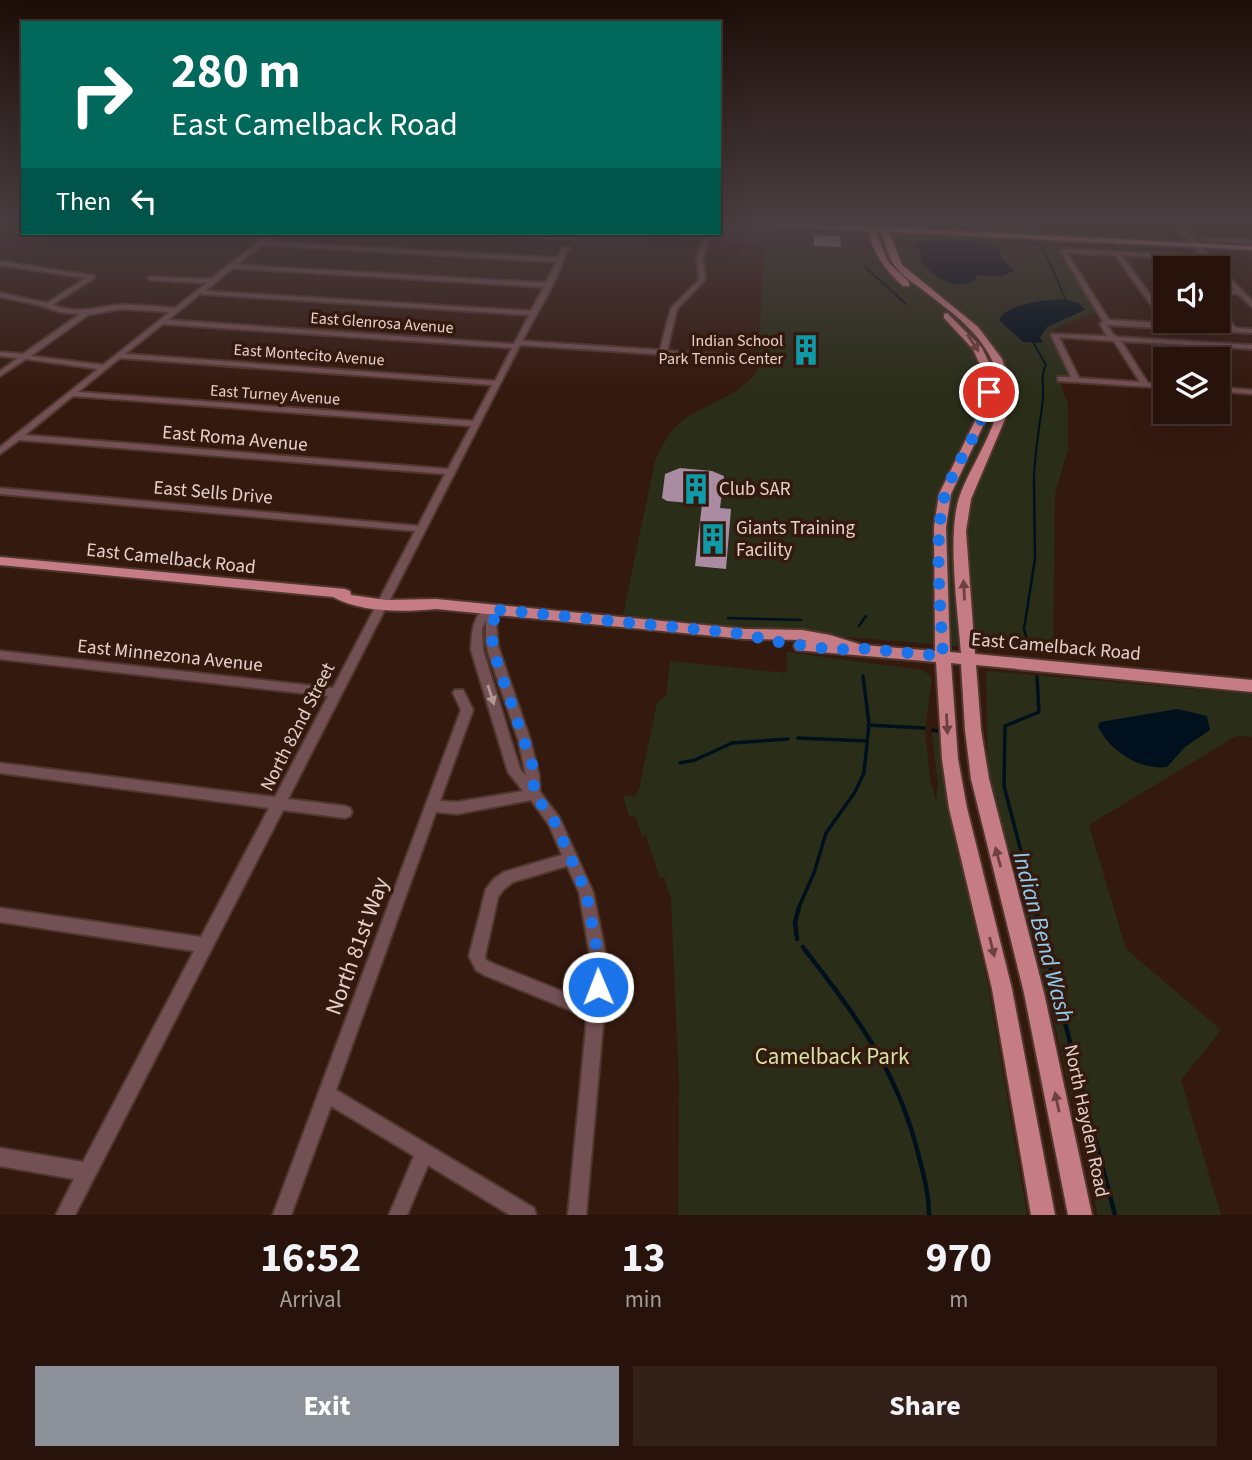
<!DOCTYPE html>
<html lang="en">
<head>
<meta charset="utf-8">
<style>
	:root { --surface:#27130b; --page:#332019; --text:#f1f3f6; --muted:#a49e9d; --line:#43322c; --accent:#8c9099 }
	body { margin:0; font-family:"Source Sans 3",sans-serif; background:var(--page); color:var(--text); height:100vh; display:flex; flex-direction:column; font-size:26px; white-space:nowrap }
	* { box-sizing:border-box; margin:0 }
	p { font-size:23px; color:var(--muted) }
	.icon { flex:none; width:38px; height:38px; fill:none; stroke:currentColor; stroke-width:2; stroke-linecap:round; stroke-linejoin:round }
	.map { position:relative; height:1215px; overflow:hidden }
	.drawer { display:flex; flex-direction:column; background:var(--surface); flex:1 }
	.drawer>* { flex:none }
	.top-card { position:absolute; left:21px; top:21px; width:700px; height:214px; border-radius:0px; box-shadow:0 7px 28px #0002,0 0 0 2px var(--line); background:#00695c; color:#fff; overflow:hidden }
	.controls { position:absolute; left:1153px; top:256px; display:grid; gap:14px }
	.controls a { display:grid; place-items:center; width:77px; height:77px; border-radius:0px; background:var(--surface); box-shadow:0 7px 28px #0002,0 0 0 2px var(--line); font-size:35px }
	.pin { position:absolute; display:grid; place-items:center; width:60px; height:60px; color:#fff; margin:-30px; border:4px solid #fff; border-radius:50%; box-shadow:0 2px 7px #0007 }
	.me { position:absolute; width:77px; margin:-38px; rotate:359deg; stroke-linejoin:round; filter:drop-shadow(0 0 5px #0008) }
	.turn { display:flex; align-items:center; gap:24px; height:147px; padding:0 35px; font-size:32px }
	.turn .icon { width:91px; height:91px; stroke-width:2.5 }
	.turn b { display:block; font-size:49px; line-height:60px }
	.then { display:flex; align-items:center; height:66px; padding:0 35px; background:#0003; gap:14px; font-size:26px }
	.eta { display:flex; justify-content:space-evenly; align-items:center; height:119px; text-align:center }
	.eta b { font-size:42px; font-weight:700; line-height:49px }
	.action { display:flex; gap:14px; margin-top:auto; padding:14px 35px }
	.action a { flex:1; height:80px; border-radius:0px; background:var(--accent); color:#fff; font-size:28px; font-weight:700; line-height:80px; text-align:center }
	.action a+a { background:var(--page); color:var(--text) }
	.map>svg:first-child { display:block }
	.commercial { fill:#31232f }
	.green { fill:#2a2e19 }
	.water { fill:#00101c }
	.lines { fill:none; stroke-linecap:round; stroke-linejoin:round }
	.stream-far3 { stroke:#00101c; stroke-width:2 }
	.stream-far2 { stroke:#00101c; stroke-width:2.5 }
	.stream-far1 { stroke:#00101c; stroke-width:3.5 }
	.stream { stroke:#00101c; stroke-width:4.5 }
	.building { fill:#aa8ca2 }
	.minor-casing { stroke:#50372d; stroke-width:4 }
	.major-casing { stroke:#50372d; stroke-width:4 }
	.minor { fill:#735053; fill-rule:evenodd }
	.major { fill:#c57c85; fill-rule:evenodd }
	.oneway { fill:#6e413e }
	.oneway2 { fill:#b29896 }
	.route { stroke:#1a73e8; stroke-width:12; stroke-dasharray:0 21.6 }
	.labels { text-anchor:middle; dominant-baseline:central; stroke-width:7; stroke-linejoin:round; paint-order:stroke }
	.far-street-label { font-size:16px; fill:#e6d2cc; stroke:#34190f }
	.far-poi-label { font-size:16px; fill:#e6d2cc; stroke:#34190f; text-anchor:end }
	.street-label { font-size:19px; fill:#e6d2cc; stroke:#34190f }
	.poi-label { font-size:19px; fill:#e6d2cc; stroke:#34190f; text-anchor:start }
	.near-street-label { font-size:23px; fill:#e6d2cc; stroke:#34190f }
	.near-park-label { font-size:23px; fill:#d5e0a5; stroke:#34190f }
	.near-water-label { font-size:24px; font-style:italic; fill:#92ccef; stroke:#34190f }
</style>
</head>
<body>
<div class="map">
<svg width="1252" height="1215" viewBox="0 0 1252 1215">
	<rect width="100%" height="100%" fill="#34190f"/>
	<path class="commercial" d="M741 221H864L866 249 650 238 646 249 574 245 580 233H719V222L741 223Z"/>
	<path class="green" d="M889 221H1056L1038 233 898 224Z
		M899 232 1050 239 1096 312 1059 327 1049 334 1070 378H1058L1068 404V450L1055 493 1053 654 811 634 623 615 655 461C662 447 669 430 682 421 708 402 739 397 758 370L764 243 894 250V235Z
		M787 652 922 670 932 677 925 731 930 778 936 801 938 784 932 733H938L945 792 989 990 1027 1215H678L679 1085 671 898 664 877 660 878 646 836H642L635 816 629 817 623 795 635 797 639 789 657 703 666 696 670 661 787 673Z
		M986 671 1252 694V737L1236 736 1089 825 1126 949 1221 1030 1181 1080 1221 1215H1098L1056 1030 988 773Z"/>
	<path class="water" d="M930 240C953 243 980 236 1000 247L1001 258 1014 271 1002 276 976 275 975 280C953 292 936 277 920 261L921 252 914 244 919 241Z
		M1065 299 1079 303 1085 310 1047 327 1040 337 1043 343 1023 342 999 320C1010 301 1045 301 1065 299Z
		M1177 709 1207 716 1210 730 1185 747 1167 767C1141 771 1108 750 1098 726L1100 722Z"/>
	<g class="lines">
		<path class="stream-far3" d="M1021 221 1023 229C1047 244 1054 276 1066 300
			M865 267 906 304
			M1033 342 1046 365C1040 376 1044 386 1043 398 1040 426 1034 453 1034 482"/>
		<path class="stream-far2" d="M728 618 801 620
			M859 626 866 616
			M1030 650 1024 629 1035 559 1034 480"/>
		<path class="stream-far1" d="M868 725 924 728
			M933 730 937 731
			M798 738 867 741
			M680 763 695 760 732 743 788 739
			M798 909 814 873 826 833 855 792 864 773 869 724 863 676
			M1036 909 1004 786 1005 726 1039 712 1037 677"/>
		<path class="stream" d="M1035 907 1115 1215
			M797 939 795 922 799 907
			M803 947C856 1016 898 1070 919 1157 924 1176 929 1195 929 1215"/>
	</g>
	<path class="building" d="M814 235 840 236 841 247 814 246Z
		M680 468 712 471 724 476 720 508 731 509 726 569 695 566 702 504 667 501 662 498 665 474Z"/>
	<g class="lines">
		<defs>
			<path id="minor" d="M1170 221H1176L1252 301V307L1238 294 1218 293V289L1234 290 1218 273V268H1213Z
				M1225 221H1252V224L1228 223Z
				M270 233H276L266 242 558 258 562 248 570 247V249L567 250C557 282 538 311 522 341L660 350 671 308 699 280 697 258 705 233H711L703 258 705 280 677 309 667 351 761 357 765 359 761 361 520 345 288 799 345 806 350 808 352 812 350 816 345 818 283 810 75 1215H56L74 1179 0 1166V1148L83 1162 194 951 0 922V908L201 937 269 808 0 773V763L275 797 328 696 0 659V651L333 688 415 531 0 494V488L418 526 445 474 19 440 0 454V447L98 369 26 359 0 376V371L18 358 0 356V352L23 354 80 314 60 312 39 305 0 297V293L47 303 86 278 0 265V261L94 276V278L52 305C80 315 93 307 119 305 137 304 157 307 175 308L207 283 151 280 149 279V277L211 279ZM262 245 557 262 546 283 237 265ZM233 268 544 287 531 311 205 291ZM200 294 529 315 514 344 168 320ZM120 309 170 312 103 365 31 356 88 315ZM163 324 512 348 495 381 125 354ZM120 358 492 385 473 421 78 392ZM73 396 471 426 448 469 25 435Z
				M491 233 573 235 576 237 573 239 494 235Z
				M1203 238 1252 240V244L1201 241V239Z
				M1063 249 1198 256 1199 257 1196 259 1175 258 1183 268H1177L1168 258 1121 255 1166 316V320H1168L1171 324 1228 327 1218 316V310L1236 328 1252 329V333L1107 325 1113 334 1117 337 1252 345V349L1121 341 1148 383 1166 384V388L1058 381V377H1071L1051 335 1052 334 1107 336 1100 324 1103 321 1060 251ZM1067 253 1115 255 1164 323 1109 320ZM1059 337 1114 341 1140 382 1079 378Z
				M1218 387 1252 390V394L1218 391Z
				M490 605 495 609 498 646 530 739 539 775 540 792 559 817 593 892 606 956 604 1013 586 1215H568L587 1017 484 975 476 970 469 956 486 889 494 879 504 872 562 855 549 825 531 800 457 814 436 812 336 1090 534 1208 536 1215H510L428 1165 407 1215H389L414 1156 331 1106 291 1215H273L461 710 453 693 455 690H463L473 710 440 801 457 802 523 791 508 772 471 650C472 631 472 615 490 605ZM486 620V641L488 652 518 739 526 776 520 769 483 650 482 629ZM567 866 579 892 590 956 589 1002 494 964 486 960 485 956 498 897 504 889 513 882Z"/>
			<path id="major" d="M719 221 867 226 865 221H873L874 227H881L879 221H887L888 227 1252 246V250L889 232 902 265 978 327 1002 359 1008 377 1010 397 1005 419 971 499 966 531 975 654 1252 680V692L976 665 981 730 989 779 1044 993 1092 1215H1068L1024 993 971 779 965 730 961 664 951 663 958 759 967 808 1012 989 1055 1215H1031L992 989 949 808 942 759 936 662 796 650 794 646 796 642 807 641 802 640 745 639 436 609C403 612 363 613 333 597L0 565V557L345 589 350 591 351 595 386 600 436 599 745 629 802 630 830 635 862 645 935 651 934 527 939 494 979 413 984 385 981 367 973 349 944 318V314L947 313 982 348 991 367 994 385 989 413 951 494 946 527 950 652 961 653C958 611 947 536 959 498 972 459 1010 416 997 373 986 336 953 313 923 290 914 283 902 276 895 266 888 256 885 244 882 231H875L888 262 909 282V286H903C885 270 874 254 868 231L719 223Z"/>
		</defs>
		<use href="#minor" class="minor-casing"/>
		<use href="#major" class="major-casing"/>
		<use href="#minor" class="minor"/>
		<use href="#major" class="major"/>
	</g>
	<defs><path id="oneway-solid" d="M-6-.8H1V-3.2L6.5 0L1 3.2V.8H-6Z" transform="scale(1.75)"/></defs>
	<g class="oneway">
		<use href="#oneway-solid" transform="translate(973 343) rotate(56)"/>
		<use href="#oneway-solid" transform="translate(964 590) rotate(-93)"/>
		<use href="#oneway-solid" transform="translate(947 724) rotate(87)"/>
		<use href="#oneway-solid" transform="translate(998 857) rotate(-105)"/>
		<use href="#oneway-solid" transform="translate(992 947) rotate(76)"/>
		<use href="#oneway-solid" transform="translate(1057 1102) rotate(-102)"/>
	</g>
	<use class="oneway2" href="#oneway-solid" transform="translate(491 695) rotate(72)"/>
	<linearGradient id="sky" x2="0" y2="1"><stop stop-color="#1d0e08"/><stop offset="0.57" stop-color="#4a3e42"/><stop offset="1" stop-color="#4a3e42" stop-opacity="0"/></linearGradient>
	<rect width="1252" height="391" fill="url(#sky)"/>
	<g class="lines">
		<path class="route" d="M598 987V956L586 892 554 821 534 794 533 767 492 647 494 620 490 609 745 634 771 641 835 650 856 648 943 656C941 615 933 532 945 495 956 460 984 429 989 392"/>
	</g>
	<defs>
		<symbol id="building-bare" viewBox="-9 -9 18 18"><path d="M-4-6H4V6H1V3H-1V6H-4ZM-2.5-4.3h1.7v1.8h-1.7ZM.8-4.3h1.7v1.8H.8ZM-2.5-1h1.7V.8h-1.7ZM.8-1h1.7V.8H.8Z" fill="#0f9aa8" stroke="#34190f" stroke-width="2.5" paint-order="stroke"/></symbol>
	</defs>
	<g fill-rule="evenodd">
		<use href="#building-bare" x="784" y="328" width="44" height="44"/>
		<use href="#building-bare" x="674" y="467" width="44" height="44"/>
		<use href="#building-bare" x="691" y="517" width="44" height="44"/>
	</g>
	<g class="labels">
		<g class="far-street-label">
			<text transform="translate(382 323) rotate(4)">East Glenrosa Avenue</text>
			<text transform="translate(309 355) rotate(4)">East Montecito Avenue</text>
			<text transform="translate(275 395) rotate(4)">East Turney Avenue</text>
		</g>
		<g class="far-poi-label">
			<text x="783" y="341">Indian School<tspan x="783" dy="18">Park Tennis Center</tspan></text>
		</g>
		<g class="street-label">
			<text transform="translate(235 439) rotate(5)">East Roma Avenue</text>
			<text transform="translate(213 493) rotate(5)">East Sells Drive</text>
			<text transform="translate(171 559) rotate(6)">East Camelback Road</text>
			<text transform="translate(1056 647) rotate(5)">East Camelback Road</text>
			<text transform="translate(170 656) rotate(6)">East Minnezona Avenue</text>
			<text transform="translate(298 727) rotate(-63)">North 82nd Street</text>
			<text transform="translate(1086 1121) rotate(78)">North Hayden Road</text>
		</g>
		<g class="poi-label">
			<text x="719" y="489">Club SAR</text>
			<text x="736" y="528">Giants Training<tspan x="736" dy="22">Facility</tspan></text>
		</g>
		<g class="near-street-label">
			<text transform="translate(357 946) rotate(-70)">North 81st Way</text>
		</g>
		<g class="near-park-label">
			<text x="832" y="1056">Camelback Park</text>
		</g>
		<g class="near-water-label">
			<text transform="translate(1043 937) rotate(75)">Indian Bend Wash</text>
		</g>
	</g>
</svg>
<div class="controls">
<a><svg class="icon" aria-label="sound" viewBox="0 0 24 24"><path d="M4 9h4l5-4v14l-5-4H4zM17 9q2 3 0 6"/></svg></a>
<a><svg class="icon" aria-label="layers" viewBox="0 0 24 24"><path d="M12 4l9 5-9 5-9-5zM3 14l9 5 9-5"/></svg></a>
</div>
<div class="pin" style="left:989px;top:392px;background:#d93025"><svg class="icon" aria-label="arrive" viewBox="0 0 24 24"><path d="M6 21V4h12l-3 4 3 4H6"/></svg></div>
<svg class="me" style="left:598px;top:987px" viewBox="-20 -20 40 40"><circle r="17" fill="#1a73e8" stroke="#fff" stroke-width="3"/><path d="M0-11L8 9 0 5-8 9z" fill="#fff"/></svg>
<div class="top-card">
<div class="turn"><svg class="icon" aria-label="right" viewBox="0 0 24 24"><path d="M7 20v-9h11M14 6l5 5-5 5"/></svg><div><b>280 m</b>East Camelback Road</div></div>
<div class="then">Then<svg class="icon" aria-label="left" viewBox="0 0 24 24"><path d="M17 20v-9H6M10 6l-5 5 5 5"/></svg></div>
</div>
</div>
<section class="drawer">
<div class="eta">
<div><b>16:52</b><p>Arrival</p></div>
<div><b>13</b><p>min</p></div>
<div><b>970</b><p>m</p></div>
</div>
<div class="action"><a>Exit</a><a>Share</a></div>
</section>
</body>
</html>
